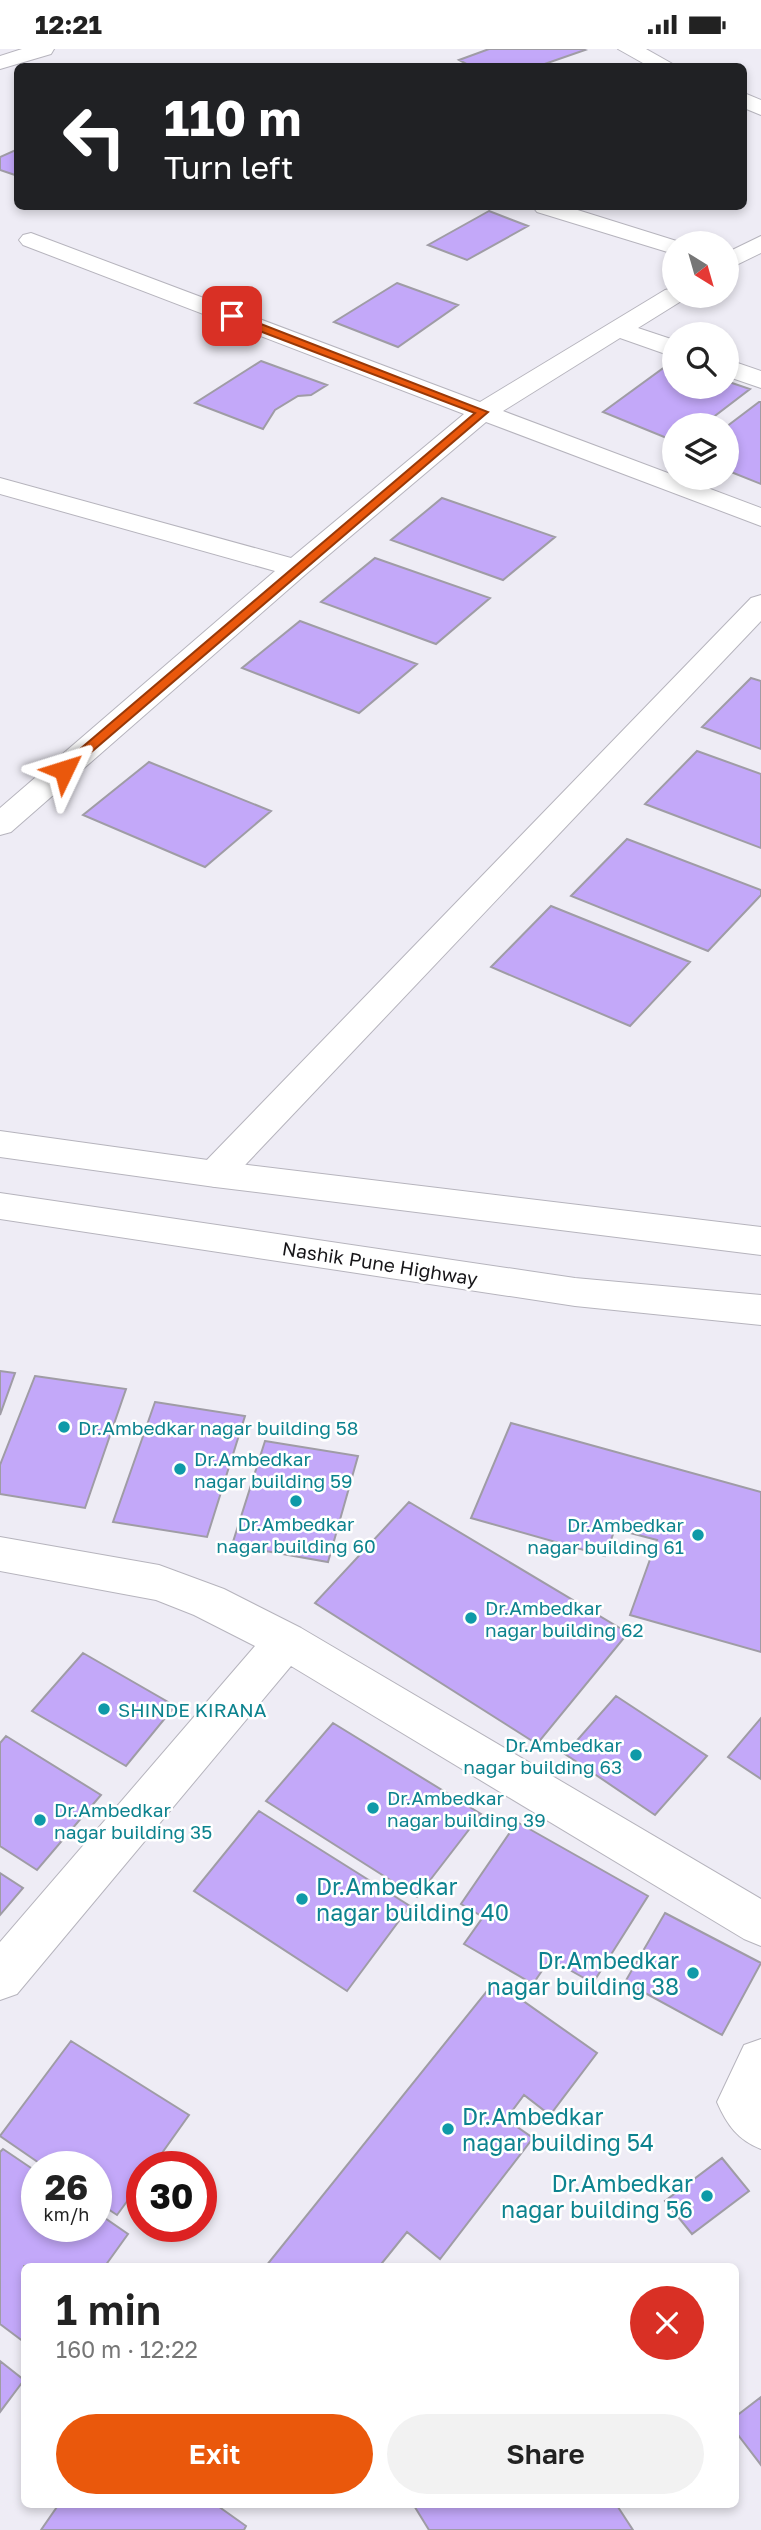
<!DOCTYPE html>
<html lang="en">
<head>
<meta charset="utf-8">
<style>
	:root { --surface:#fff; --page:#f2f2f2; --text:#222; --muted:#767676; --accent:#ea580c }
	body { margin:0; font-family:"Golos Text",sans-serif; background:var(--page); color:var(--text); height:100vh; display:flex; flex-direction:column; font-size:26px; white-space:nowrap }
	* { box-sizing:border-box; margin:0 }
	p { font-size:23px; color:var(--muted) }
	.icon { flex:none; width:38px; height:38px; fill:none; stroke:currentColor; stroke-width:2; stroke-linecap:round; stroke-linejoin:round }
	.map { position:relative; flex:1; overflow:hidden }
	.side { position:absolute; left:21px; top:2214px; width:718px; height:245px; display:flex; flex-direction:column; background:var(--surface); border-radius:10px; box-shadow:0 4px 10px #0003 }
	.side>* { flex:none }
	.hud { position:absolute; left:14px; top:14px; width:733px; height:147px; border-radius:10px; box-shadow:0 4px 10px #0003; background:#202124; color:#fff; overflow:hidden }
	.needle { width:46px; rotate:143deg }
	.buttons { position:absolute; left:662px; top:182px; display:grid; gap:14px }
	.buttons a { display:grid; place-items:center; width:77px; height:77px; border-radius:50%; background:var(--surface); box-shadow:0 4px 10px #0003; font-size:35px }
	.speed { position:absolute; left:21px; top:2102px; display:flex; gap:14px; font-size:35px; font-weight:700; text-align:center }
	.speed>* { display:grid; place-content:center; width:91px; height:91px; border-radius:50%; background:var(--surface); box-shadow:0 4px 10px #0003; line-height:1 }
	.speed small { font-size:18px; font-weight:400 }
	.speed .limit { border:10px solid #d22; background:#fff; color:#111 }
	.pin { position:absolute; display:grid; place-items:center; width:60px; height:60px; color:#fff; margin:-30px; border-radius:14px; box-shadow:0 4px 10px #0006 }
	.me { position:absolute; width:77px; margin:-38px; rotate:49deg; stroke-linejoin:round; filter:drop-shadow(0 0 5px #0008) }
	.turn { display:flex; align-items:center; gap:24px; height:147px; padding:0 35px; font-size:32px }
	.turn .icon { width:91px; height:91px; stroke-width:2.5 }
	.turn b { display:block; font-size:49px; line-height:60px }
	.round { display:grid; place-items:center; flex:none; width:74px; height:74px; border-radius:37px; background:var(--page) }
	.headline { display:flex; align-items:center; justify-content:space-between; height:119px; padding:0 35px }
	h1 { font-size:42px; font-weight:600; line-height:52px }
	.primary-button { display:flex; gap:14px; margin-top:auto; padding:14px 35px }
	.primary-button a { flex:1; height:80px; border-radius:42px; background:var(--accent); color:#fff; font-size:28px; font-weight:600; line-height:80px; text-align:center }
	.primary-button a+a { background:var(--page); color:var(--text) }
	.status { display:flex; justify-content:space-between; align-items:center; height:49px; padding:0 35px; background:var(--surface); direction:ltr }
	.status svg { height:19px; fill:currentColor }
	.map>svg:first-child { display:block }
	.building { fill:#c3a8f9; stroke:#9f9ca5; stroke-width:2 }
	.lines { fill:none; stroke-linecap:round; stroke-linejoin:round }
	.street-casing { stroke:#b6b4bd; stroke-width:2 }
	.highway-casing { stroke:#b6b4bd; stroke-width:2 }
	.street { fill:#fff; fill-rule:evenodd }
	.highway { fill:#fff; fill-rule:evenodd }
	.route { fill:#ea580c; stroke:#983908; stroke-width:2 }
	.culture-dot { fill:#0f9aa8; stroke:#fff; stroke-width:2.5 }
	.labels { text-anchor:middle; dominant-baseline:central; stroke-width:5; stroke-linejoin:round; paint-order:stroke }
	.street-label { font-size:19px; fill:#161518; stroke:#fff }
	.culture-label { font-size:19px; fill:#0d838f; stroke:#fff; text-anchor:start }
	.near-culture-label { font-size:23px; fill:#0d838f; stroke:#fff; text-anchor:start }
</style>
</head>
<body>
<div class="status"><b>12:21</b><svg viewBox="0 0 49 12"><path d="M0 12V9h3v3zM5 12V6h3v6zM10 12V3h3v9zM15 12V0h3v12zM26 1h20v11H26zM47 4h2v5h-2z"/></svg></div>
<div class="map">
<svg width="761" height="2481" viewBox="0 0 761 2481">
	<rect width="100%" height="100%" fill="#eeecf5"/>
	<path class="building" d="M489 0H582L585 1 536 18H472L459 11Z
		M18 100V127L0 121V108Z
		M489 162 528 177 467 211 428 196Z
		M397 234 458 256 398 298 334 273Z
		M261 312 327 336 311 346 298 347 275 361 263 380 195 354Z
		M673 312 674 338H726V332L750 340 703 376H674V392L603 363Z
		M759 353H761V435L726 421V378Z
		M442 449 555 488 503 531 391 491Z
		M375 509 490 549 436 595 321 553Z
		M300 572 417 615 359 664 242 619Z
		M751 629 761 632V700L702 678Z
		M697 702 761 725V799L645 755Z
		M149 713 271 762 205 818 83 766Z
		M627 790 761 841V846L708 902 571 847Z
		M551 857 690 913 630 977 491 918Z
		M0 1322 15 1324 0 1366Z
		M35 1327 126 1340 85 1459 0 1445V1416Z
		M155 1353 245 1367 207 1488 113 1473Z
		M511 1374 761 1443V1603L630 1566 657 1491 615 1480 605 1507 471 1469Z
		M265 1392 358 1407 328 1513 232 1496Z
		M409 1453 628 1584 537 1695 315 1554Z
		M83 1604 175 1657 126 1717 32 1662Z
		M616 1647 707 1707 655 1766 565 1705Z
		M761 1669V1730L728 1708Z
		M333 1674 481 1765 417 1848 266 1752Z
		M6 1687 101 1746 37 1821 0 1797V1694Z
		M259 1762 410 1857 347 1942 194 1842Z
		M517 1773 648 1847 593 1934 550 1910 533 1935 464 1895 483 1868 461 1855Z
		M0 1824 23 1839 0 1866Z
		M665 1864 761 1914 722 1986 625 1933Z
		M495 1932 597 2004 550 2066 524 2046 506 2070 533 2089 440 2210 407 2183 382 2214 387 2217H266Z
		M71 1992 189 2066 152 2118H142V2132L117 2166 96 2152V2118H45L0 2087Z
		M3 2100 37 2123V2177H96V2163L128 2185 105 2217H24V2293L0 2275V2103Z
		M722 2109 749 2142 692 2185 665 2152Z
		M0 2312 24 2331 0 2363Z
		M761 2348V2416L735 2382V2368Z
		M59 2455H215L246 2477 244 2481H41Z
		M413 2455H616L633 2481H429Z"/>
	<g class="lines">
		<defs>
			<path id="street" d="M22 0H54L51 5 0 20V7Z
				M618 0H646L678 18H650Z
				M744 44 761 51V66L744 59Z
				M533 158H568L683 194H674V205L537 163Z
				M31 184 480 353 665 241 674 239V247H686L683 251 638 279 674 291V308L620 289 503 362 761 459V477L486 373 306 525 11 783 0 786V759L275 522 0 445V429L291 509 464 365 23 196 19 191 23 186Z
				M761 187V204L726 221V204Z
				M726 310 761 322V339L726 327Z
				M761 546V572L228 1134 215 1138 202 1134 197 1125 202 1116 751 549Z
				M0 1488 159 1516 224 1540 301 1579 761 1850V1897L744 1890 291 1617 17 1945 0 1951V1893L255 1597 194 1566 156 1551 0 1522Z
				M761 1990V2100C738 2091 727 2076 717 2053L744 1996Z"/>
			<path id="highway" d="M0 1082 215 1112 761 1178V1206L215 1138 0 1108Z
				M0 1144 575 1229 761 1246V1276L575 1257 0 1170Z"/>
		</defs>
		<use href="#street" class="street-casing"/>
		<use href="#highway" class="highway-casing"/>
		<use href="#street" class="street"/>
		<use href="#highway" class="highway"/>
	</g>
	<path class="route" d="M228 265H235L488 363 68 723H59V718L475 364 228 270Z"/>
	<g class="culture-dot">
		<circle cx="64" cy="1378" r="7"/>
		<circle cx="180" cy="1420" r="7"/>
		<circle cx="296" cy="1452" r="7"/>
		<circle cx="698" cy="1486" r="7"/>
		<circle cx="471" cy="1569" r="7"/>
		<circle cx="104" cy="1660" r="7"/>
		<circle cx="636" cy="1706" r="7"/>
		<circle cx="373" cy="1759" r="7"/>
		<circle cx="40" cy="1771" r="7"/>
		<circle cx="302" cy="1850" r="7"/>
		<circle cx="693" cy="1924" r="7"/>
		<circle cx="448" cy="2080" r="7"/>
		<circle cx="707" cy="2147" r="7"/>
	</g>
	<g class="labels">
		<g class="street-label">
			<text transform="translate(380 1214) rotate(9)">Nashik Pune Highway</text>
		</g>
		<g class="culture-label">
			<text x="78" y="1378">Dr.Ambedkar nagar building 58</text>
			<text x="194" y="1409">Dr.Ambedkar<tspan x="194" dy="22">nagar building 59</tspan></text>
			<text x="296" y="1474" text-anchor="middle">Dr.Ambedkar<tspan x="296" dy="22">nagar building 60</tspan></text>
			<text x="684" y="1475" text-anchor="end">Dr.Ambedkar<tspan x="684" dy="22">nagar building 61</tspan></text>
			<text x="485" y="1558">Dr.Ambedkar<tspan x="485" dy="22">nagar building 62</tspan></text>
			<text x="118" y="1660">SHINDE KIRANA</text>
			<text x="622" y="1695" text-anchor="end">Dr.Ambedkar<tspan x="622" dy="22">nagar building 63</tspan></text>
			<text x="387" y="1748">Dr.Ambedkar<tspan x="387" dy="22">nagar building 39</tspan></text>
			<text x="54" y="1760">Dr.Ambedkar<tspan x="54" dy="22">nagar building 35</tspan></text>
		</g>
		<g class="near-culture-label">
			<text x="316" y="1837">Dr.Ambedkar<tspan x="316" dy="26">nagar building 40</tspan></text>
			<text x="679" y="1911" text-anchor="end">Dr.Ambedkar<tspan x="679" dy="26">nagar building 38</tspan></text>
			<text x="462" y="2067">Dr.Ambedkar<tspan x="462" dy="26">nagar building 54</tspan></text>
			<text x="693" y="2134" text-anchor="end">Dr.Ambedkar<tspan x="693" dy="26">nagar building 56</tspan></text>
		</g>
	</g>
</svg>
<div class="buttons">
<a><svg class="needle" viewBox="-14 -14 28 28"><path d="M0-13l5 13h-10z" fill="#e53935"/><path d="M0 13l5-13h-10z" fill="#767676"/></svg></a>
<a><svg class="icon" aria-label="search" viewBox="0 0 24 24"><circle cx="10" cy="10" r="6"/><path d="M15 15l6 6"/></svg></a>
<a><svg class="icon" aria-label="layers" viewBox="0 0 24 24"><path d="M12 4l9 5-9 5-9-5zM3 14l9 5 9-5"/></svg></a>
</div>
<div class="speed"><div>26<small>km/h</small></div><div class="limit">30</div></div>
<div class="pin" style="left:232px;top:267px;background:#d93025"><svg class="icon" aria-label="arrive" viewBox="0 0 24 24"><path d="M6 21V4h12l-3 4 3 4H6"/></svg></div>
<svg class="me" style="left:64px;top:721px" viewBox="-20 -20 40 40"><path d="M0-17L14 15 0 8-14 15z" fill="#ea580c" stroke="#fff" stroke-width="4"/></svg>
<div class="hud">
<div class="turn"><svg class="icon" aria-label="left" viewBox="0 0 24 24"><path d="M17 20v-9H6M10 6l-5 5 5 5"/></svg><div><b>110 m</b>Turn left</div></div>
</div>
<section class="side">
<div class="headline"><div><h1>1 min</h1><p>160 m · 12:22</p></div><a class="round" style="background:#d93025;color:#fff"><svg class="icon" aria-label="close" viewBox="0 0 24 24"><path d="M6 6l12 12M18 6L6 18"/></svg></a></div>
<div class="primary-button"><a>Exit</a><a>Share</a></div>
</section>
</div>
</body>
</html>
